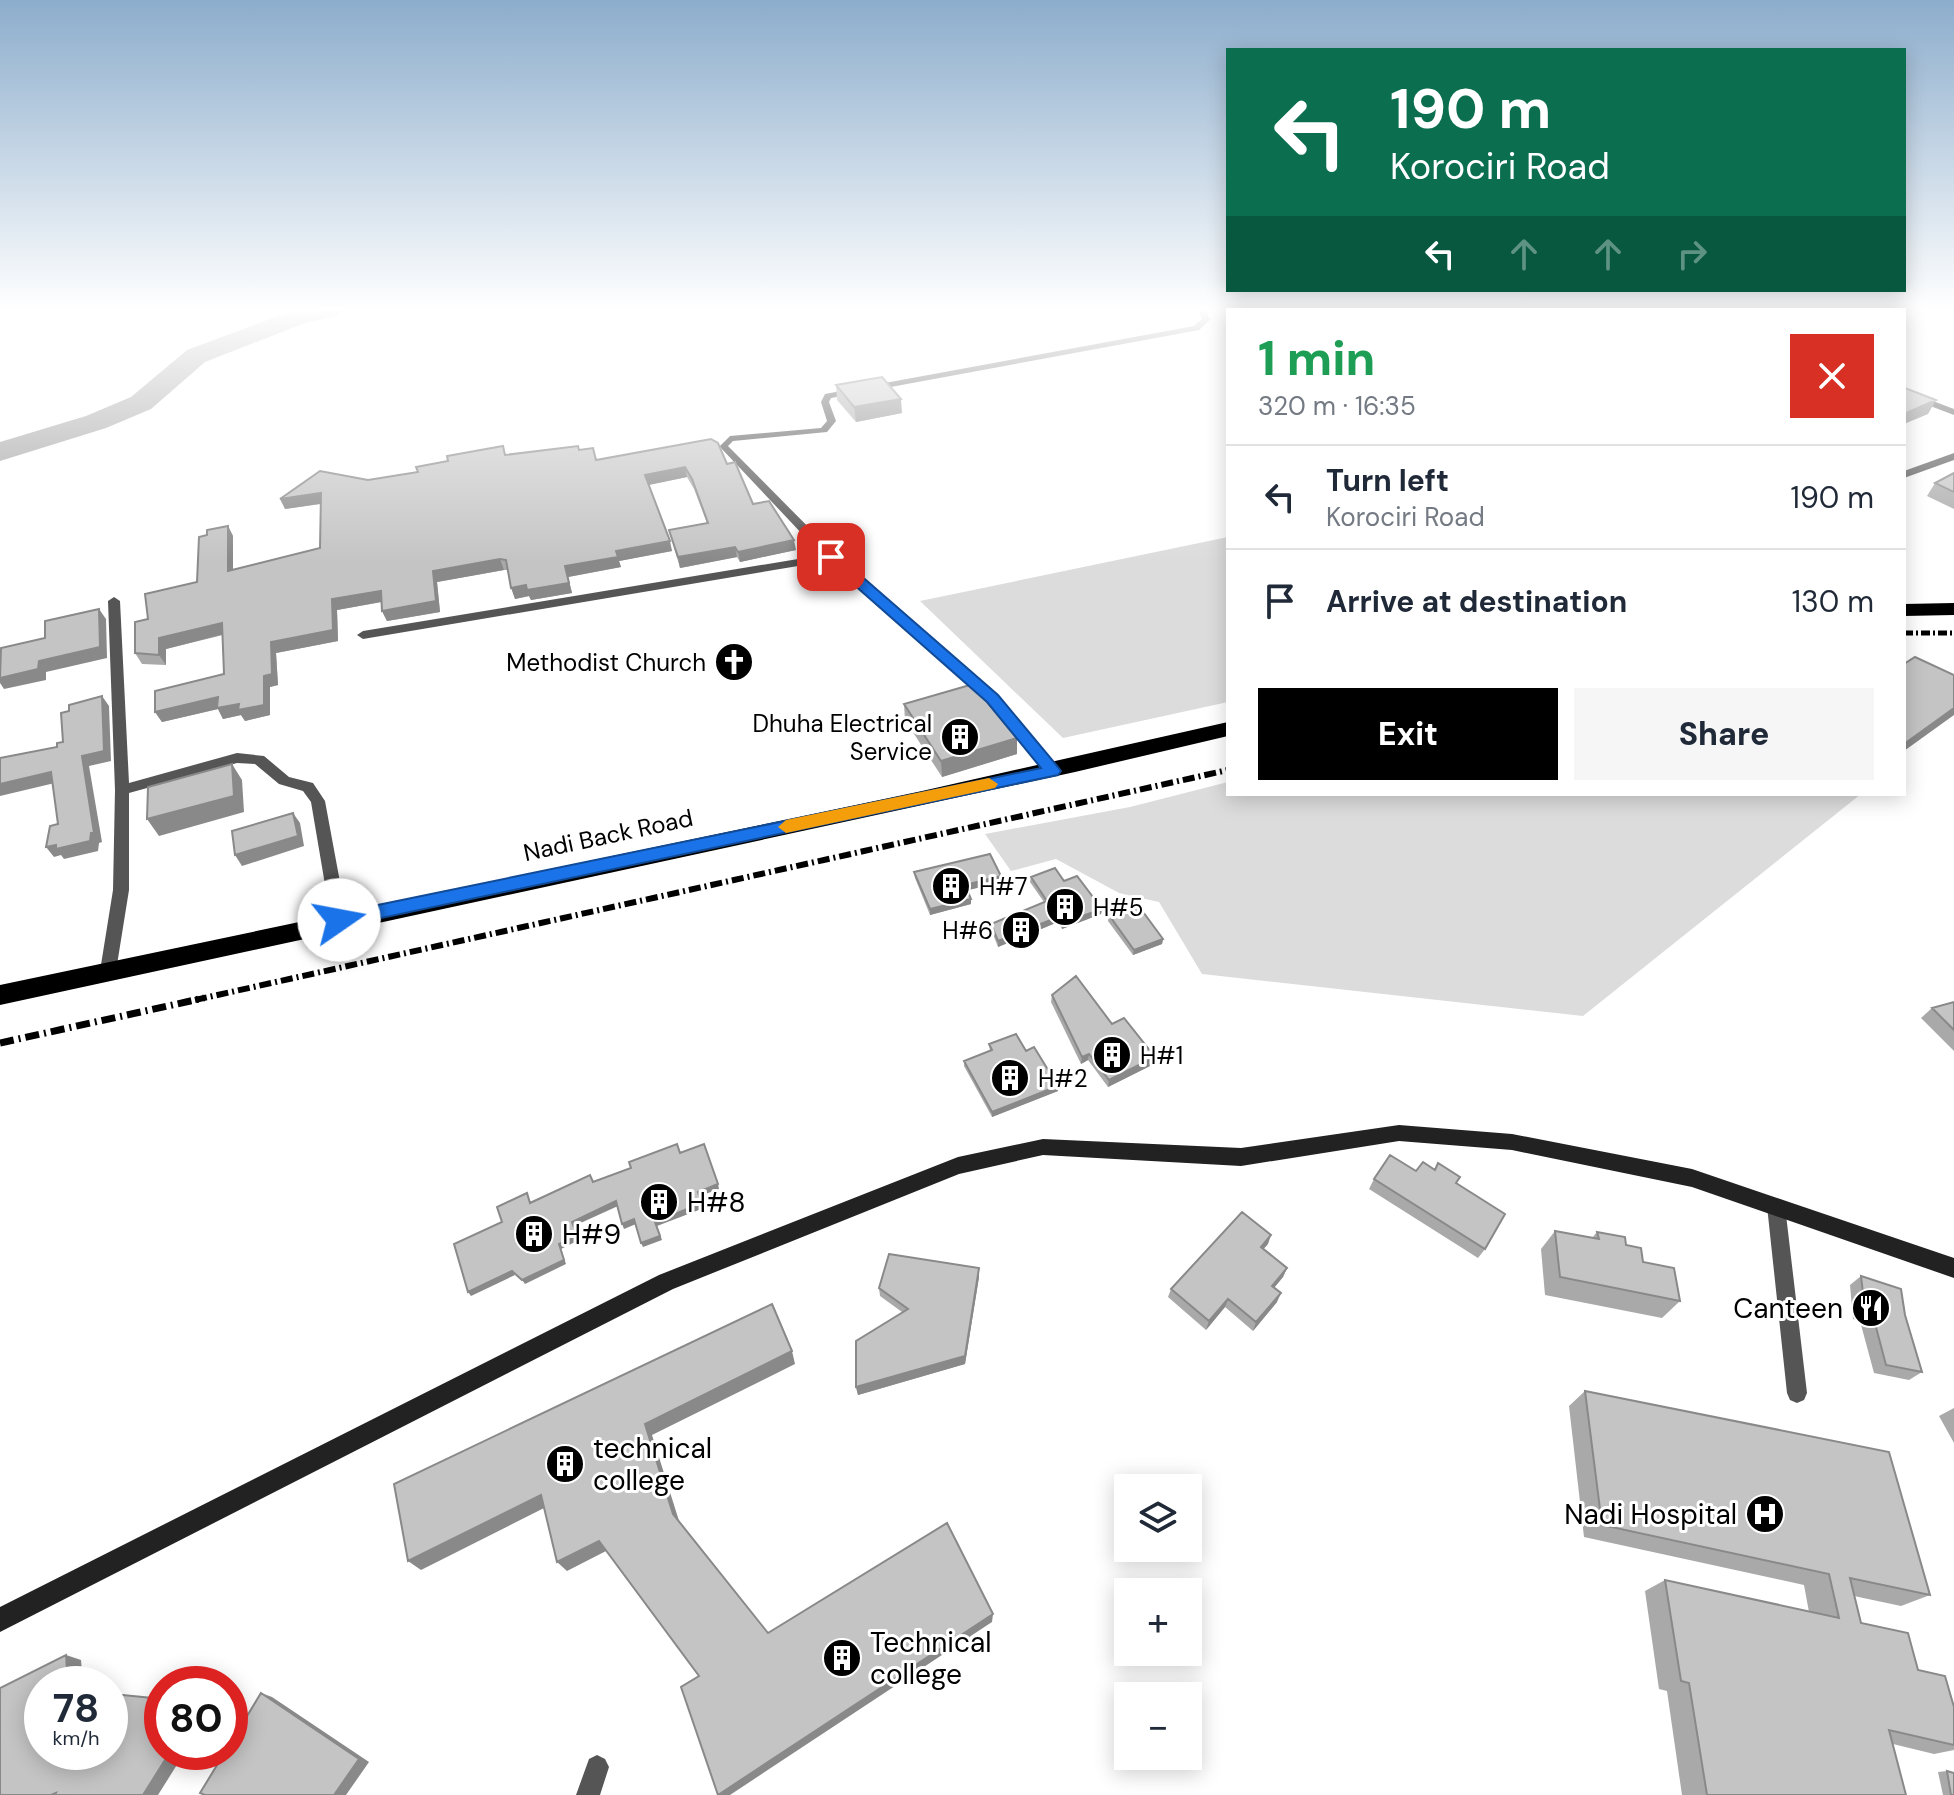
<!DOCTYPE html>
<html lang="en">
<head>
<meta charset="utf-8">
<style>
	:root { --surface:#fff; --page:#f6f6f7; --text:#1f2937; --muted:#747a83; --line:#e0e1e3; --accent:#000 }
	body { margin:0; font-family:"DM Sans",sans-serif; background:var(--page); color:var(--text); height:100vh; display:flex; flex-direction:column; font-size:30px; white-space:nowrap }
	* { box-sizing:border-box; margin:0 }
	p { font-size:26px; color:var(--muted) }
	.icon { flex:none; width:44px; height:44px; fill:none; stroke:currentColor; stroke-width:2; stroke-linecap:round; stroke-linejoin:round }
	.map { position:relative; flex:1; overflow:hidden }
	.details { position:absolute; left:1226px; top:308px; width:680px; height:488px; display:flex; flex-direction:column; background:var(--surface); border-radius:0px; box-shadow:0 4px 20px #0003 }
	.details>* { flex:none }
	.hud { position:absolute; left:1226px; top:48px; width:680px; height:244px; border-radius:0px; box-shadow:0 4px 20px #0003; background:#0b6e4f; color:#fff; overflow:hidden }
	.buttons { position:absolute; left:1114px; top:1474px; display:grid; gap:16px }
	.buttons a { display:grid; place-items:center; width:88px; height:88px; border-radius:0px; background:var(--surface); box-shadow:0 4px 20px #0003; font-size:40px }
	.speed { position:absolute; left:24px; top:1666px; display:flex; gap:16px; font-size:40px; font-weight:700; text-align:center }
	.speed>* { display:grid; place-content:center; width:104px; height:104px; border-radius:50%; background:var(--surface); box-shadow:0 4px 20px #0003; line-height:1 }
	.speed small { font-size:20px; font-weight:400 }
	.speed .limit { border:12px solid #d22; background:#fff; color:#111 }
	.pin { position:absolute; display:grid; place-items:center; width:68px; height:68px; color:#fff; margin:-34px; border-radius:16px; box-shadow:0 4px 12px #0006 }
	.me { position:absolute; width:88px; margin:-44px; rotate:78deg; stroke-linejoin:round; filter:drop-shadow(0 0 6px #0008) }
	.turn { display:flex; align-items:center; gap:28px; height:168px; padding:0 32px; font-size:36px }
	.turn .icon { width:104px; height:104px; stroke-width:2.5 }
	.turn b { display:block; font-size:56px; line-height:68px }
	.lanes { display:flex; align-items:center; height:76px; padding:0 32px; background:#0003; justify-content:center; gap:40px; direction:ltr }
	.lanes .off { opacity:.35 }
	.round { display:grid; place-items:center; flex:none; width:84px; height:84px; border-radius:0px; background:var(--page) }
	.summary { display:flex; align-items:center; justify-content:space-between; height:136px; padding:0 32px }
	h1 { font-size:48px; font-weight:800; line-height:60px; color:#1e9e55 }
	.cta { display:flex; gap:16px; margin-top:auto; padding:16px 32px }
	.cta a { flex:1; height:92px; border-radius:0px; background:var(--accent); color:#fff; font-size:32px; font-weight:800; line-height:92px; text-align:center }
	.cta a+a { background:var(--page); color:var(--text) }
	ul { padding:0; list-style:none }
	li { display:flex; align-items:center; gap:24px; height:104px; padding:0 32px; border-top:2px solid var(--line) }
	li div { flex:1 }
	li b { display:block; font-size:30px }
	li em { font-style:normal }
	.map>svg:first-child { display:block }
	.green { fill:#dcdcdc }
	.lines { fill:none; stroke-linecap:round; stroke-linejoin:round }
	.river { fill:#a3a3a3; fill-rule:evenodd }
	.lane { fill:#555; fill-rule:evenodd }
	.street { fill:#555; fill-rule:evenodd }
	.secondary { fill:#222; fill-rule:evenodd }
	.highway { fill:#000; fill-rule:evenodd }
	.rail-far2 { stroke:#000; stroke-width:5; stroke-dasharray:9 3 2 3; stroke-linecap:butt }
	.rail-far1 { stroke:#000; stroke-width:6; stroke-dasharray:12 4 2 4; stroke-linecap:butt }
	.rail { stroke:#000; stroke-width:7; stroke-dasharray:14 5 2 5; stroke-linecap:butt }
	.wall { fill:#a9a9a9 }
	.shaded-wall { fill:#898989 }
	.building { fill:#c4c4c4; stroke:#898989; stroke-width:2 }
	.route { fill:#1a73e8; stroke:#114b97; stroke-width:2 }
	.slow { fill:#f59e0b }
	.labels { text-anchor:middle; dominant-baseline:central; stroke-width:6; stroke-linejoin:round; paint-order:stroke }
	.poi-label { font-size:24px; fill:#000; stroke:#fff; text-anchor:start }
	.street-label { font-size:24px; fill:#000; stroke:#fff }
	.near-poi-label { font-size:28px; fill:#000; stroke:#fff; text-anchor:start }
</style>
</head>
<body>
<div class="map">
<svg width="1954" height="1795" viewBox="0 0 1954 1795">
	<rect width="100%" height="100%" fill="#fff"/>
	<path class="green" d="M1228 537V702L1063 738 920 601Z
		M1228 782V794H1861L1583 1016 1202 974 1159 902 1119 893 1056 859 1011 871 985 834 1130 807Z"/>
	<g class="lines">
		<path class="river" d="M341 311 337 316 305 323 205 362 151 409 106 428 0 461V442L86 416 131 397 187 350 289 312Z"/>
		<path class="lane" d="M1198 311H1206L1210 320 1199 330 831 398 829 402 836 421 827 432 733 441 725 449 720 446 730 436 821 428 827 421 821 402 825 394 1194 326 1202 319Z
			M1776 1198 1782 1200 1785 1206 1807 1393 1804 1400 1797 1403 1790 1400 1787 1393 1767 1206 1770 1200Z
			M597 1755 605 1759 609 1767 600 1795H576L589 1759Z"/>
		<path class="street" d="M1904 390 1954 409V415L1904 396Z
			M725 443 835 554 998 696 1057 768 1059 771 1057 774H1047L988 702 828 561 363 639 357 635 363 631 822 555 721 448 720 446Z
			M1954 453V460L1904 478V471Z
			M114 597 120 601 129 783 237 753 264 756 289 777 313 783 325 801 347 920 345 924H333L331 920 311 802 303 791 279 784 255 764 237 763 129 793V890L116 971 114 976H102L100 971 113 890 115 790 108 601Z"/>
		<path class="secondary" d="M1399 1125 1512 1134 1692 1169 1954 1258V1278L1692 1187 1512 1150 1399 1141 1241 1166 1043 1155 959 1174 673 1289 0 1632V1607L659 1275 958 1157 1043 1139 1241 1148Z"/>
		<path class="highway" d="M1954 603V615L1904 616V604Z
			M1228 722V736L1075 772 0 1005V985L922 791Z"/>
		<path class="rail-far2" d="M1904 633H1954"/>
		<path class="rail-far1" d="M195 1000 1228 770"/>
		<path class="rail" d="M0 1043 204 998"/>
	</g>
	<path class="wall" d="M836 385 902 413 856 422 837 400Z
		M579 450 596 460 727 464 753 504 796 550 740 562 737 557 680 568 669 530 707 523 694 489 687 477 649 485 672 551 619 561 621 567 568 577 572 593 531 600 529 596 515 599 508 570H504L437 582 440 612 387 621 382 611V602L337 610 338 641 276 653 278 685 270 687V715L245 721 241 715 223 719 218 709 162 722 155 712 224 674 223 635 166 649V665L142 664 135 653 148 619 197 582 228 526 233 536V570L320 548 321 504 285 509 368 480 418 472 506 455Z
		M1954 473V509L1927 496 1935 483Z
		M904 704 1017 754 942 777 905 720Z
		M914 872 1001 882 967 890 971 904 930 915 915 878Z
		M1031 877 1064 881 1102 909 1101 914 1062 929 1058 922 998 947 991 929V924L1044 902 1030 882Z
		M1109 915 1163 939 1162 944 1133 955 1108 921Z
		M1052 995 1112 1024 1154 1064 1108 1087 1088 1060 1081 1064 1051 1002Z
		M1954 1002V1051L1921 1018 1932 1008Z
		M989 1044 1026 1051 1058 1086V1091L992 1117 964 1066V1061L990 1051Z
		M1416 1171 1456 1184 1485 1249 1478 1258 1369 1189 1374 1179Z
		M1555 1231 1592 1238 1597 1232 1626 1245 1680 1301 1662 1318 1545 1295 1541 1249Z
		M1268 1244 1263 1249 1287 1268 1283 1277 1274 1288 1277 1302 1253 1331 1225 1307 1206 1330 1168 1297 1171 1289Z
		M979 1268V1277L965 1364 858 1395 856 1387 902 1312 880 1296 879 1288Z
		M1861 1276 1922 1372 1909 1380 1874 1373 1860 1321 1853 1319 1850 1285Z
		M1585 1391 1930 1595 1901 1606 1854 1596 1861 1623 1918 1670 1954 1707V1750L1934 1754 1893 1744 1906 1795H1682L1667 1691 1659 1689 1645 1591 1665 1580 1809 1612 1804 1585 1584 1537 1569 1406Z
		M1954 1408V1443L1939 1416Z
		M1947 1771 1954 1795H1943L1938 1772Z"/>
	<path class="shaded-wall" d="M901 399 902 413 856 422 854 407Z
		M1936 400 1928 414 1904 424V414Z
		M685 467 687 477 648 485 645 475Z
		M321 493 325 503 285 509 280 499Z
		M228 526 233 536V581L228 571Z
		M794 540 796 550 740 562 738 552Z
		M670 541 672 551 619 561 621 567 568 577 572 593 531 600 529 596 515 599 511 588 565 566 616 551Z
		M735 547 737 557 680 568 678 557Z
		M500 559 504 570 437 582 440 612 387 621 382 611 433 571Z
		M381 591 386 601 337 610 338 641 276 653 278 685 270 687V715L245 721 241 715 223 719 218 709 162 722 155 712 264 676 271 642 332 599Z
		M99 609 106 619 107 658 46 672V680L4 689 0 683V678L39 661Z
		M222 623 228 633 166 649V665L159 655V638Z
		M102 696 109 706 111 761 89 766 102 842 99 843 98 851 64 859 61 855 54 857 46 847 91 833 82 756Z
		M1954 708V715L1904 751V744Z
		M1017 738V754L942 777 941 761Z
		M232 764 242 780 244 812 159 836 147 819Z
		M51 772 59 782 0 796V784Z
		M293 813 300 823 304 846 242 866 235 855Z
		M1001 876V882L965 891V885Z
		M971 899V904L930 915V909Z
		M1102 909 1101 914 1062 929 1063 923Z
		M1058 917V922L998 947V941Z
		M1163 939 1162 944 1133 955 1134 950Z
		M1089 1054 1088 1060 1081 1064 1082 1057Z
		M1155 1057 1154 1064 1108 1087 1109 1080Z
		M1058 1086V1091L992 1117V1112Z
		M718 1184 719 1189 700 1196 698 1192Z
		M616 1201 618 1206 574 1226 579 1240 561 1249 566 1264 525 1284 522 1280 559 1244 572 1222Z
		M702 1203 704 1208 657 1226 662 1240 643 1247 641 1243 655 1222Z
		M634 1219 636 1224 624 1229 622 1224Z
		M1271 1235 1268 1244 1257 1256 1261 1247Z
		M979 1268V1277L965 1364 858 1395 856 1387Z
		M1287 1268 1283 1277 1268 1295 1272 1286Z
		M512 1271 515 1275 471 1296 468 1292Z
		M1281 1293 1277 1302 1253 1331 1256 1322Z
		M1228 1299 1225 1307 1206 1330 1209 1321Z
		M792 1351 795 1364 652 1435 680 1524 673 1514 645 1424Z
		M541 1495 550 1505 421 1570 408 1561Z
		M599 1541 608 1550 567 1571 557 1562Z
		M993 1614 992 1622 730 1795H718Z
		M66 1655 81 1660 83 1684H68Z
		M261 1693 272 1697 369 1762 346 1795H334Z
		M66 1752H88L74 1764 68 1758Z
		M170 1752H185L158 1795H143Z"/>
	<path class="building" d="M882 377 901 399 854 407 836 385Z
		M1904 388H1905L1936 400 1904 414Z
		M711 439 718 443 727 464 735 462 753 504 769 501 794 540 738 552 735 547 678 557 669 530 708 523 692 479 685 467 645 475 670 541 616 551 618 557 565 566 569 583 527 590 526 585 511 588 506 560 500 559 433 571 436 601 382 611 381 591 332 599 333 630 271 642 272 674 264 676V705L238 710 239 704 217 708 218 697 155 712V691L224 674 222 623 159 638V655L135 653V622L148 619 145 594 197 582 199 537 207 535V530L228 526V571L320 548 321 493 280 499 320 471 368 480 418 472 416 467 448 461 447 456 503 446 505 455 578 446 579 450 593 448 596 460Z
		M1954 473V492L1935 483Z
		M99 609 100 647 39 661 38 669 0 678 1 648 45 638V621Z
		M1915 657 1954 675V708L1904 744V664Z
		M977 683 1017 738 941 761 904 704Z
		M102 696 104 751 82 756 94 833H91L90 841 56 849V845L46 847 50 826 58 824 51 772 0 784V758L57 747V743L63 742 61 713 69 711V705Z
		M232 764 234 796 147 819 148 787Z
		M293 813 298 836 235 855 232 831Z
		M990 854 1001 876 965 885 971 899 930 909 914 872Z
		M1055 868 1064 881 1077 876 1102 909 1063 923 1058 917 998 941 991 924 1047 901 1031 877Z
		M1138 905 1163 939 1134 950 1109 915Z
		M1076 976 1112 1024 1124 1018 1155 1057 1109 1080 1089 1054 1082 1057 1052 995Z
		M1954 1002V1030L1932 1008Z
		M1016 1034 1026 1051 1034 1047 1058 1086 992 1112 964 1061 992 1050 989 1044Z
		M677 1144 680 1153 704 1144 718 1184 698 1192 702 1203 655 1222 660 1236 641 1243 634 1219 622 1224 616 1201 572 1222 577 1236 559 1244 564 1260 522 1280 512 1271 468 1292 454 1244 502 1222 497 1207 527 1193 530 1203 590 1175 593 1182 631 1168 629 1162Z
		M1390 1155 1416 1171 1423 1162 1435 1170 1438 1163 1460 1177 1456 1183 1505 1214 1485 1249 1374 1179Z
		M1242 1212 1271 1235 1261 1247 1287 1268 1272 1286 1281 1293 1256 1322 1228 1299 1209 1321 1171 1289Z
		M1555 1231 1599 1239 1597 1232 1625 1237 1626 1245 1641 1248 1643 1262 1674 1268 1680 1301 1560 1277Z
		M889 1254 979 1268 965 1356 856 1387V1341L908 1309 879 1288Z
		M1861 1276 1901 1289 1905 1315 1922 1372 1886 1365 1872 1312 1865 1310Z
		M772 1304 792 1351 645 1424 673 1514 768 1633 947 1523 993 1614 718 1795 681 1687 699 1676 599 1541 557 1562 541 1495 408 1561 394 1484Z
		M1585 1391 1889 1452 1930 1595 1850 1578 1861 1623 1908 1633 1918 1670 1945 1676 1954 1707V1745L1889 1730 1906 1795H1707L1689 1683 1681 1681 1665 1580 1839 1618 1829 1574 1602 1525Z
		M66 1655 68 1684H42V1752H66L68 1758 71 1752H73L74 1764 81 1752H110V1700L113 1694 162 1699V1752H170L143 1795H55L56 1793 51 1795H0V1688Z
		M261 1693 359 1759 334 1795H205L200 1793 225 1752H230V1744Z
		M1947 1771 1954 1773V1795H1951Z"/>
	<linearGradient id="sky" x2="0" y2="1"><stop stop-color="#8cadcc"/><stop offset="0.55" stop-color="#fff"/><stop offset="1" stop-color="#fff" stop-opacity="0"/></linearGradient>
	<rect width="1954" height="562" fill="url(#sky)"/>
	<path class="route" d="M826 554H836L998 695 1058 767 1061 771 1058 775 339 927 332 925 330 920 339 913 1041 768 987 702 826 560Z"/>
	<path class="slow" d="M989 778 998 784 995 788 786 833 778 827 786 820Z"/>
	<defs>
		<symbol id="church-disc" viewBox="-11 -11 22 22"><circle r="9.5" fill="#000" stroke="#fff"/><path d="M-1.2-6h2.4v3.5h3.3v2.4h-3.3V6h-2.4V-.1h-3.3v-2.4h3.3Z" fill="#fff"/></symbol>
		<symbol id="building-disc" viewBox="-11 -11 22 22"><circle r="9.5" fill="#000" stroke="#fff"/><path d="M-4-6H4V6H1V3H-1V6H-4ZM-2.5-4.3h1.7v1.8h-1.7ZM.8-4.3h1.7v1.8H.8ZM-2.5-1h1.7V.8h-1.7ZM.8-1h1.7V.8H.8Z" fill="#fff"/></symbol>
		<symbol id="restaurant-disc" viewBox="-11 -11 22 22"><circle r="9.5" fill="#000" stroke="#fff"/><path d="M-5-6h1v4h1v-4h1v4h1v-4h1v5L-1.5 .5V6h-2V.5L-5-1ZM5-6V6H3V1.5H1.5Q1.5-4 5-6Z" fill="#fff"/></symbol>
		<symbol id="hospital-disc" viewBox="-11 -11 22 22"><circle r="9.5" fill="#000" stroke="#fff"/><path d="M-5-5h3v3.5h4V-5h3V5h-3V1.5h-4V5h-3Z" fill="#fff"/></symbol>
	</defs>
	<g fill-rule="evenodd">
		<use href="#church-disc" x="712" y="640" width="44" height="44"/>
		<use href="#building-disc" x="938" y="715" width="44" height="44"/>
		<use href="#building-disc" x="929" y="864" width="44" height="44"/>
		<use href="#building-disc" x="1043" y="885" width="44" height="44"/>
		<use href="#building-disc" x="999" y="908" width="44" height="44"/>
		<use href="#building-disc" x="1090" y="1033" width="44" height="44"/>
		<use href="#building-disc" x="988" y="1056" width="44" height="44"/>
		<use href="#building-disc" x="637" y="1180" width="44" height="44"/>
		<use href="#building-disc" x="512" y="1212" width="44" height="44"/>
		<use href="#restaurant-disc" x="1849" y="1286" width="44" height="44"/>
		<use href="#building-disc" x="543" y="1442" width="44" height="44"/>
		<use href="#hospital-disc" x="1743" y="1492" width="44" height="44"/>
		<use href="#building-disc" x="820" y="1636" width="44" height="44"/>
	</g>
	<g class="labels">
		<g class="poi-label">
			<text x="706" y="662" text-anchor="end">Methodist Church</text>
			<text x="932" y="723" text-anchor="end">Dhuha Electrical<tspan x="932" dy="28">Service</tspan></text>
			<text x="979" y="886">H#7</text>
			<text x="1093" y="907">H#5</text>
			<text x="993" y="930" text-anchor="end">H#6</text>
			<text x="1140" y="1055">H#1</text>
			<text x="1038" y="1078">H#2</text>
		</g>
		<g class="street-label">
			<text transform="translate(608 835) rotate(-12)">Nadi Back Road</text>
		</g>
		<g class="near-poi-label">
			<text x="687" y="1202">H#8</text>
			<text x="562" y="1234">H#9</text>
			<text x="1843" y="1308" text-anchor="end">Canteen</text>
			<text x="593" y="1448">technical<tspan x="593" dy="32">college</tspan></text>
			<text x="1737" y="1514" text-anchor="end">Nadi Hospital</text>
			<text x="870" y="1642">Technical<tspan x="870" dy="32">college</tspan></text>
		</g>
	</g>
</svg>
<div class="buttons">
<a><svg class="icon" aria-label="layers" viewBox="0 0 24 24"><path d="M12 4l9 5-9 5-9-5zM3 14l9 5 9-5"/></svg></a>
<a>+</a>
<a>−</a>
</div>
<div class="speed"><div>78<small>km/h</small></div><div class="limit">80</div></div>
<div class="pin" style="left:831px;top:557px;background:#d93025"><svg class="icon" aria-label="arrive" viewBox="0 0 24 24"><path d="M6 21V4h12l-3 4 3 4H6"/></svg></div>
<svg class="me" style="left:339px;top:920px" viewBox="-20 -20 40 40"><circle r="19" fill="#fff"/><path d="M0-13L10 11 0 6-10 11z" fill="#1a73e8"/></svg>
<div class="hud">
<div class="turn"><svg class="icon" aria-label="left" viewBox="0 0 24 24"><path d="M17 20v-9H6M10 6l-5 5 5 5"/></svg><div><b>190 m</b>Korociri Road</div></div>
<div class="lanes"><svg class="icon" aria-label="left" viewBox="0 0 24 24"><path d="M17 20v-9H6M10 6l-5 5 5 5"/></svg><svg class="icon off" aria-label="ahead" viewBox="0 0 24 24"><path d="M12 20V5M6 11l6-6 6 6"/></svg><svg class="icon off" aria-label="ahead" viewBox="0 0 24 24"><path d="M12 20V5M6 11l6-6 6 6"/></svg><svg class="icon off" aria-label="right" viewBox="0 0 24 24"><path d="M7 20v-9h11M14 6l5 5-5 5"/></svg></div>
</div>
<section class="details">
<div class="summary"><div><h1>1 min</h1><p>320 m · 16:35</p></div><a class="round" style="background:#d93025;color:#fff"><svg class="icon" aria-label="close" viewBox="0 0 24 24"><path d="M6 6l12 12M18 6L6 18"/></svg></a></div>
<ul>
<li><svg class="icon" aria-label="left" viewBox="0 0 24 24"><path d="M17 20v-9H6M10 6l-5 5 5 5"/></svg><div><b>Turn left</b><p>Korociri Road</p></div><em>190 m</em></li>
<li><svg class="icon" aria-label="arrive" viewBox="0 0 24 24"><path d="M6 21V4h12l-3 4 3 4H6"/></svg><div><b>Arrive at destination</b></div><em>130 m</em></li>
</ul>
<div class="cta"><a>Exit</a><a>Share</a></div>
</section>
</div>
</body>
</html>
